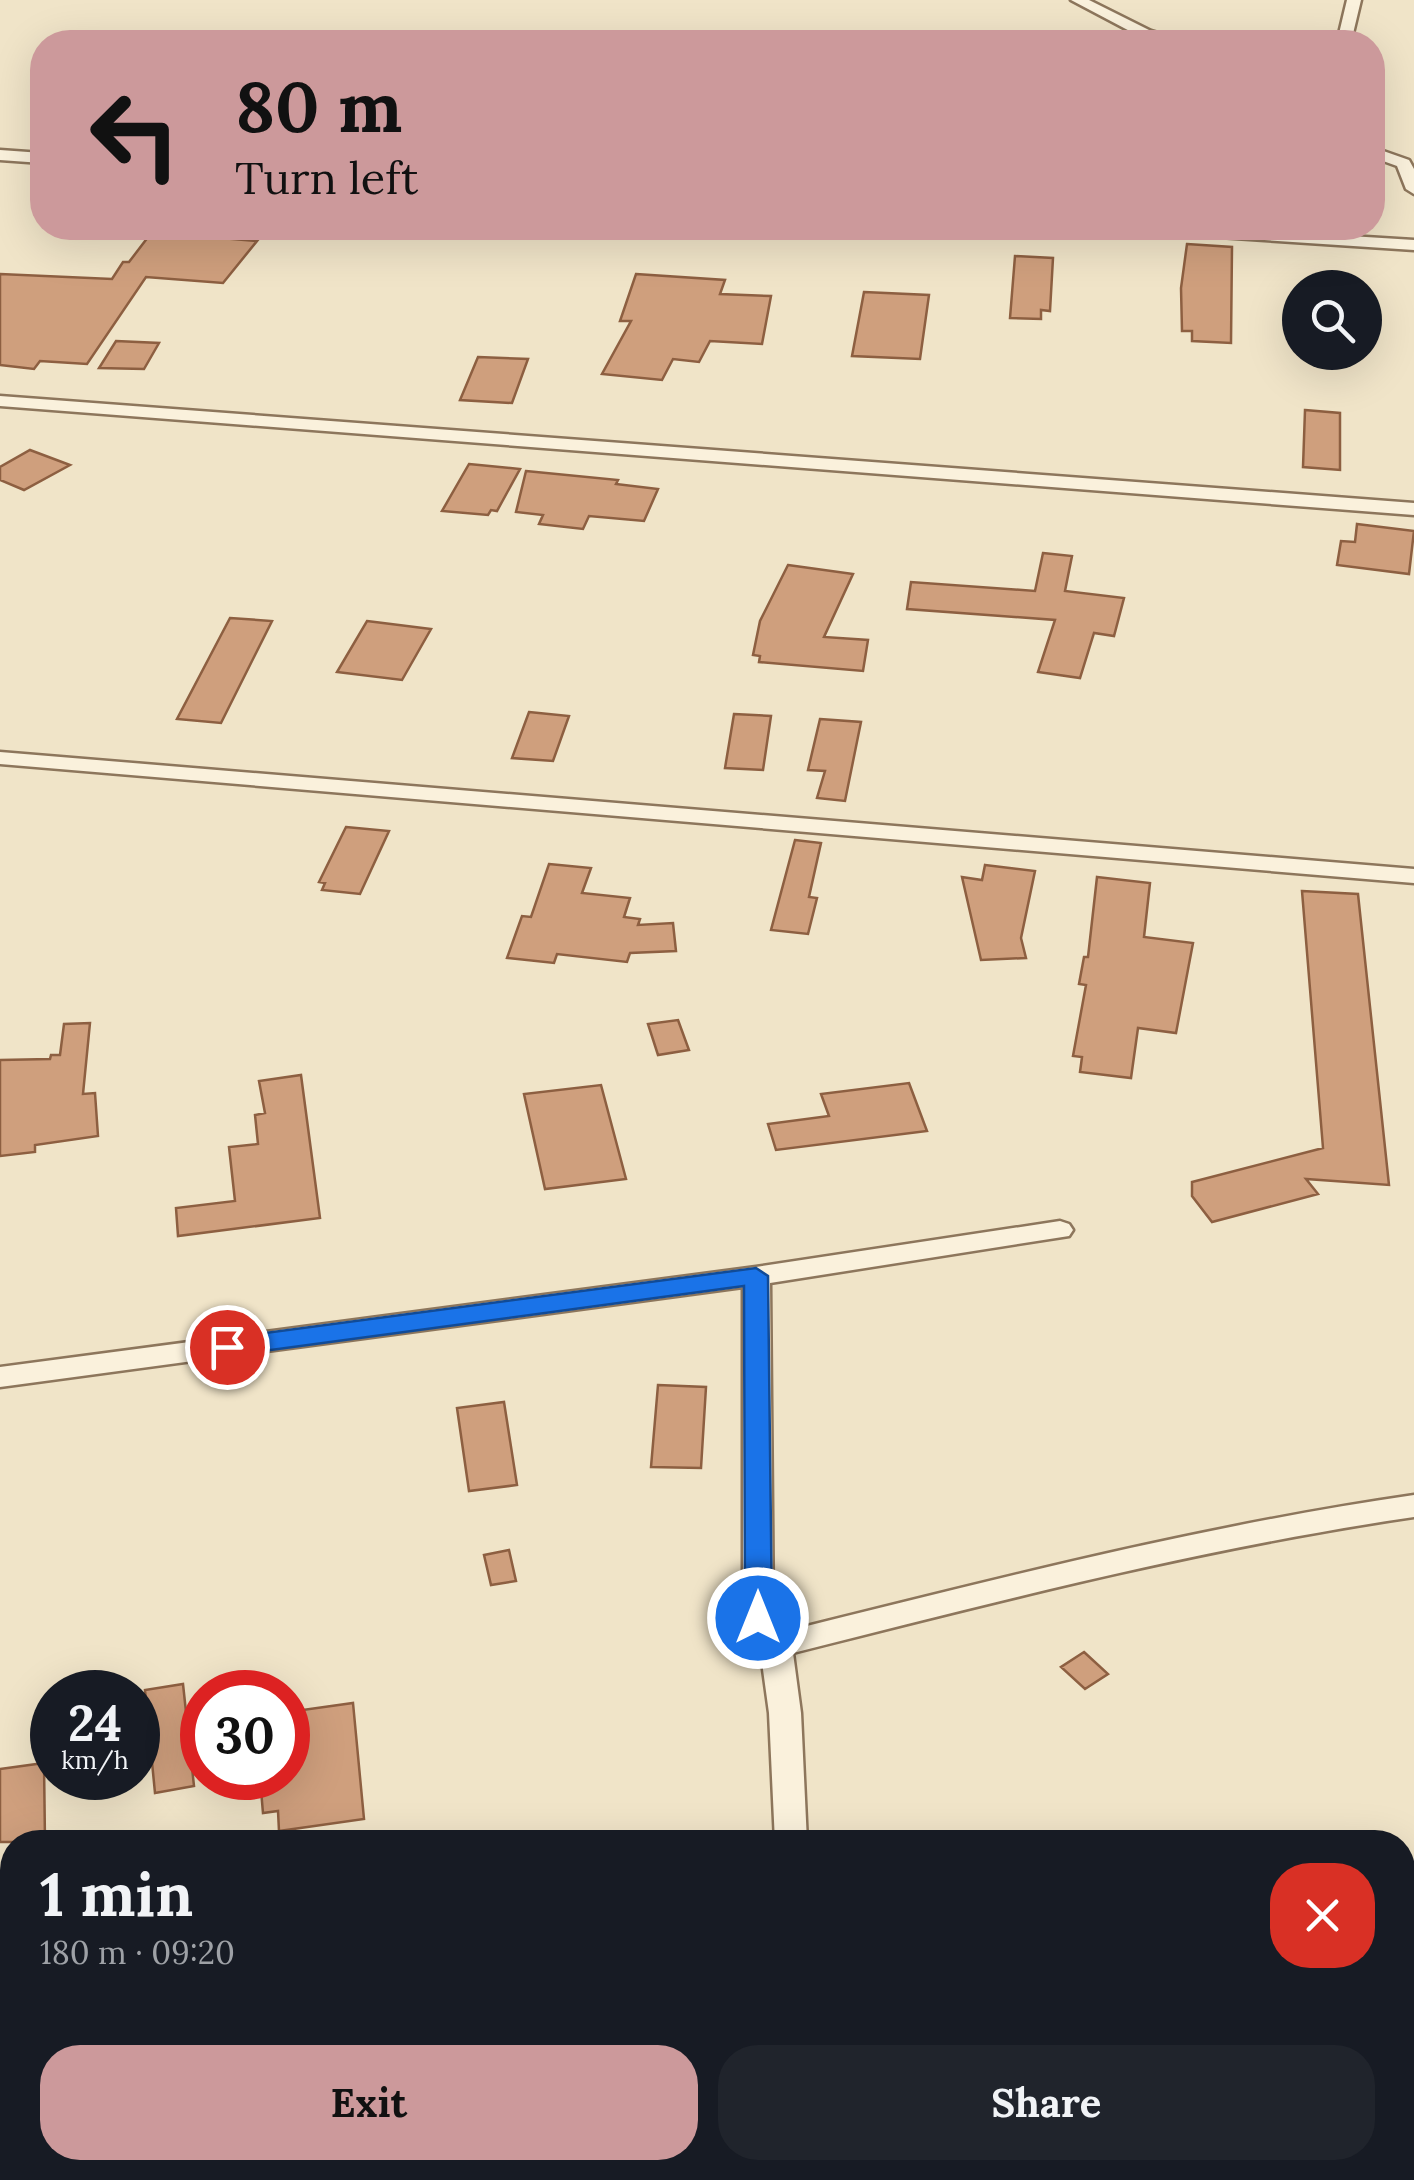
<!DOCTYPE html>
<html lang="en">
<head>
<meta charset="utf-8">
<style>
	:root { --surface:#171b24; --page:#20242c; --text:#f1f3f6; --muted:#9ea1a6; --accent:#cc999b }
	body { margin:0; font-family:Lora,serif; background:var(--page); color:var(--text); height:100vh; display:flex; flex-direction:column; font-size:38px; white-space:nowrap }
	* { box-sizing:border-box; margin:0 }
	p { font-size:32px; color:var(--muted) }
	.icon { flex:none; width:55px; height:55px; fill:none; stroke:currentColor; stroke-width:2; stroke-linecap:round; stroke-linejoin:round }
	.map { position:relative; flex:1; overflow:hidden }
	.panel { position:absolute; left:0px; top:1830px; width:1415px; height:350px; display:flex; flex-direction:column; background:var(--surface); border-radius:40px 40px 0 0; box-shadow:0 10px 40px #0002 }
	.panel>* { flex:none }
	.banner { position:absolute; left:30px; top:30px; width:1355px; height:210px; border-radius:40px; box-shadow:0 10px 40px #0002; background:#cc999b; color:#111; overflow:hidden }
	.fabs { position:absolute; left:1282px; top:270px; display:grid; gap:20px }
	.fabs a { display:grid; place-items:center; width:100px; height:100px; border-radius:50%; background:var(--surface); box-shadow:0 10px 40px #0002; font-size:50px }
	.speed { position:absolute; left:30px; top:1670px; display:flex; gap:20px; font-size:50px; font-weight:700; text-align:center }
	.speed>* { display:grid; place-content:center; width:130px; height:130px; border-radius:50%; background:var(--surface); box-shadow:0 10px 40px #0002; line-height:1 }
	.speed small { font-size:25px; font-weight:400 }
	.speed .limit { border:15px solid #d22; background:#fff; color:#111 }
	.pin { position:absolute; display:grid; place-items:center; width:85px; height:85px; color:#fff; margin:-42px; border:5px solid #fff; border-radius:50%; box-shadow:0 2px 10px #0007 }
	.me { position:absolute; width:110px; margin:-55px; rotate:0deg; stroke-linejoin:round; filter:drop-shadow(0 0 8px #0008) }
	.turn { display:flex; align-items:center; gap:35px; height:210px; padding:0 40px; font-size:45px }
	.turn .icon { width:130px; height:130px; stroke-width:2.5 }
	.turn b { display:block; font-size:70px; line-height:85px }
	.round { display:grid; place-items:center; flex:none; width:105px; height:105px; border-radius:40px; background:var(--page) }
	.headline { display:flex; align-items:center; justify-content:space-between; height:170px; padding:0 40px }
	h1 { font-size:60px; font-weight:700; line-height:75px }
	.cta { display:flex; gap:20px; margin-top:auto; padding:20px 40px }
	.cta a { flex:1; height:115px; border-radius:40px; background:var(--accent); color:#111; font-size:40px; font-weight:700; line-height:115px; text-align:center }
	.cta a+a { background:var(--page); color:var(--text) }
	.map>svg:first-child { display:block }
	.building { fill:#cf9f7d; stroke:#8d5f41; stroke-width:2.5 }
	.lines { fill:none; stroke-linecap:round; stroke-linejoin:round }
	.street-casing { stroke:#8d765c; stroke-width:5 }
	.street { fill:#faf1dc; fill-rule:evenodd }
	.route { fill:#1a73e8; stroke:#114b97; stroke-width:2.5 }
</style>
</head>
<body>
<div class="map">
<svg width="1414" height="2180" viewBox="0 0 1414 2180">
	<rect width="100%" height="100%" fill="#f0e4c8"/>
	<path class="building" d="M155 228H203L197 236 257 241 223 283 146 277 87 364 40 361 34 369 0 365V274L112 279 123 262H129Z
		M1187 244 1232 247 1231 343 1192 341V331H1182L1181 288Z
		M1015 256 1053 258 1050 311 1041 310V319L1010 318Z
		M636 274 725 280 720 294 771 296 762 344 710 341 699 362 673 359 662 380 602 374 631 321H620Z
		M864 292 929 295 920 359 852 356Z
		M116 341 159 343 144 369 99 368Z
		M478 357 528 359 512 403 460 400Z
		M1305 410 1340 413V470L1303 467Z
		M30 450 70 465 24 490 0 480V467Z
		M469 464 520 469 497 511 491 510 488 515 442 511Z
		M526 471 618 480 616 484 658 489 644 521 589 516 583 529 539 524 543 515 516 512Z
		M1357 524 1414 531 1409 574 1337 565 1341 541 1355 542Z
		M1043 553 1072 556 1065 591 1124 598 1114 636 1094 633 1080 678 1038 672 1055 620 907 609 911 582 1035 591Z
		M788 565 853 574 824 637 868 640 863 671 759 662 760 656 753 655 760 621Z
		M230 618 272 621 221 723 177 719Z
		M367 621 431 629 402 680 337 672Z
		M529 712 569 716 553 761 512 758Z
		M734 714 771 716 763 770 725 768Z
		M820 719 861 722 845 801 817 798 825 771 808 770Z
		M346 827 389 831 360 894 322 890 325 883 319 882Z
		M795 840 821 843 809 897 817 898 808 934 771 930Z
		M549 864 591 868 582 893 630 898 624 917 640 919 638 925 673 923 676 951 630 953 627 962 557 954 554 963 507 958 522 916 531 917Z
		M985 865 1035 871 1021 938 1026 958 981 960 962 877 982 880Z
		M1097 877 1150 883 1144 937 1193 943 1176 1033 1138 1028 1131 1078 1080 1072 1082 1057 1073 1056 1086 985 1079 984 1084 957H1088Z
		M1302 891 1358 894 1389 1185 1306 1179 1318 1194 1212 1222 1192 1196V1182L1323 1148Z
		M678 1020 689 1050 658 1055 648 1024Z
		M90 1023 83 1094 95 1093 98 1136 35 1145V1152L0 1156V1060L50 1059 51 1055H60L64 1024Z
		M301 1075 320 1218 178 1236 176 1208 235 1201 229 1147 258 1144 255 1115 265 1113 259 1081Z
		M909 1083 927 1131 776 1150 768 1124 829 1116 821 1094Z
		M601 1085 626 1179 545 1189 524 1094Z
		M658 1385 706 1387 701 1468 651 1467Z
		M504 1402 517 1485 469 1491 457 1408Z
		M509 1550 516 1581 491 1585 484 1555Z
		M1084 1652 1108 1674 1085 1689 1061 1667Z
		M183 1684 194 1786 155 1793 145 1690Z
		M353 1703 364 1819 279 1831 278 1811 263 1813 260 1778H288V1712Z
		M44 1763 45 1842H0V1769Z"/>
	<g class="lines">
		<defs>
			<path id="street" d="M1071 0H1089L1151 31 1188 42 1141 37Z
				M1347 0H1361L1351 42H1337Z
				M1372 147 1409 160 1414 169V194L1406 189 1397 166 1372 157Z
				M0 150 42 153V163L0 160Z
				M1150 228H1224L1414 240V250L1158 233Z
				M0 396 1414 503V515L0 406Z
				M0 752 1414 869V883L0 764Z
				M1060 1221 1069 1224 1073 1230 1069 1236 770 1283 773 1617 787 1631C995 1579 1201 1526 1414 1495V1517C1203 1548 999 1601 793 1653L801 1713 807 1842H775L769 1713 761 1655 765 1647 755 1640 743 1618V1287L0 1387V1367L756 1267Z
				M1414 1950V1980L1402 1981V1951Z"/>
		</defs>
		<use href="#street" class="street-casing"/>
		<use href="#street" class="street"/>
	</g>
	<path class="route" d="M756 1268 768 1276 772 1618 768 1625 758 1629 749 1625 745 1618 744 1286 227 1356 218 1353 214 1347 218 1341 227 1338Z"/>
</svg>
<div class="fabs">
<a><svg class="icon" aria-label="search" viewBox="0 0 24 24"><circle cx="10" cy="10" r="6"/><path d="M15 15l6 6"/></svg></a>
</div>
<div class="speed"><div>24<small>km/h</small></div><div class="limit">30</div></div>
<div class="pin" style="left:227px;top:1347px;background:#d93025"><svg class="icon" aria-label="arrive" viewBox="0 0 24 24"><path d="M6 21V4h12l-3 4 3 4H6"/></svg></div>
<svg class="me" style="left:758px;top:1618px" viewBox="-20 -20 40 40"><circle r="17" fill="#1a73e8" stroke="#fff" stroke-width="3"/><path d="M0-11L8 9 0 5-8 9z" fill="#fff"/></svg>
<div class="banner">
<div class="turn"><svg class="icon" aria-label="left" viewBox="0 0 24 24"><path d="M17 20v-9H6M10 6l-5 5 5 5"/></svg><div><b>80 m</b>Turn left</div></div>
</div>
<section class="panel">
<div class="headline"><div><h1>1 min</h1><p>180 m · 09:20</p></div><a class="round" style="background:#d93025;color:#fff"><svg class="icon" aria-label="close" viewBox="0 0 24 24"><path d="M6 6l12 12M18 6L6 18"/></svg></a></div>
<div class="cta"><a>Exit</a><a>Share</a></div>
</section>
</div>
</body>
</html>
